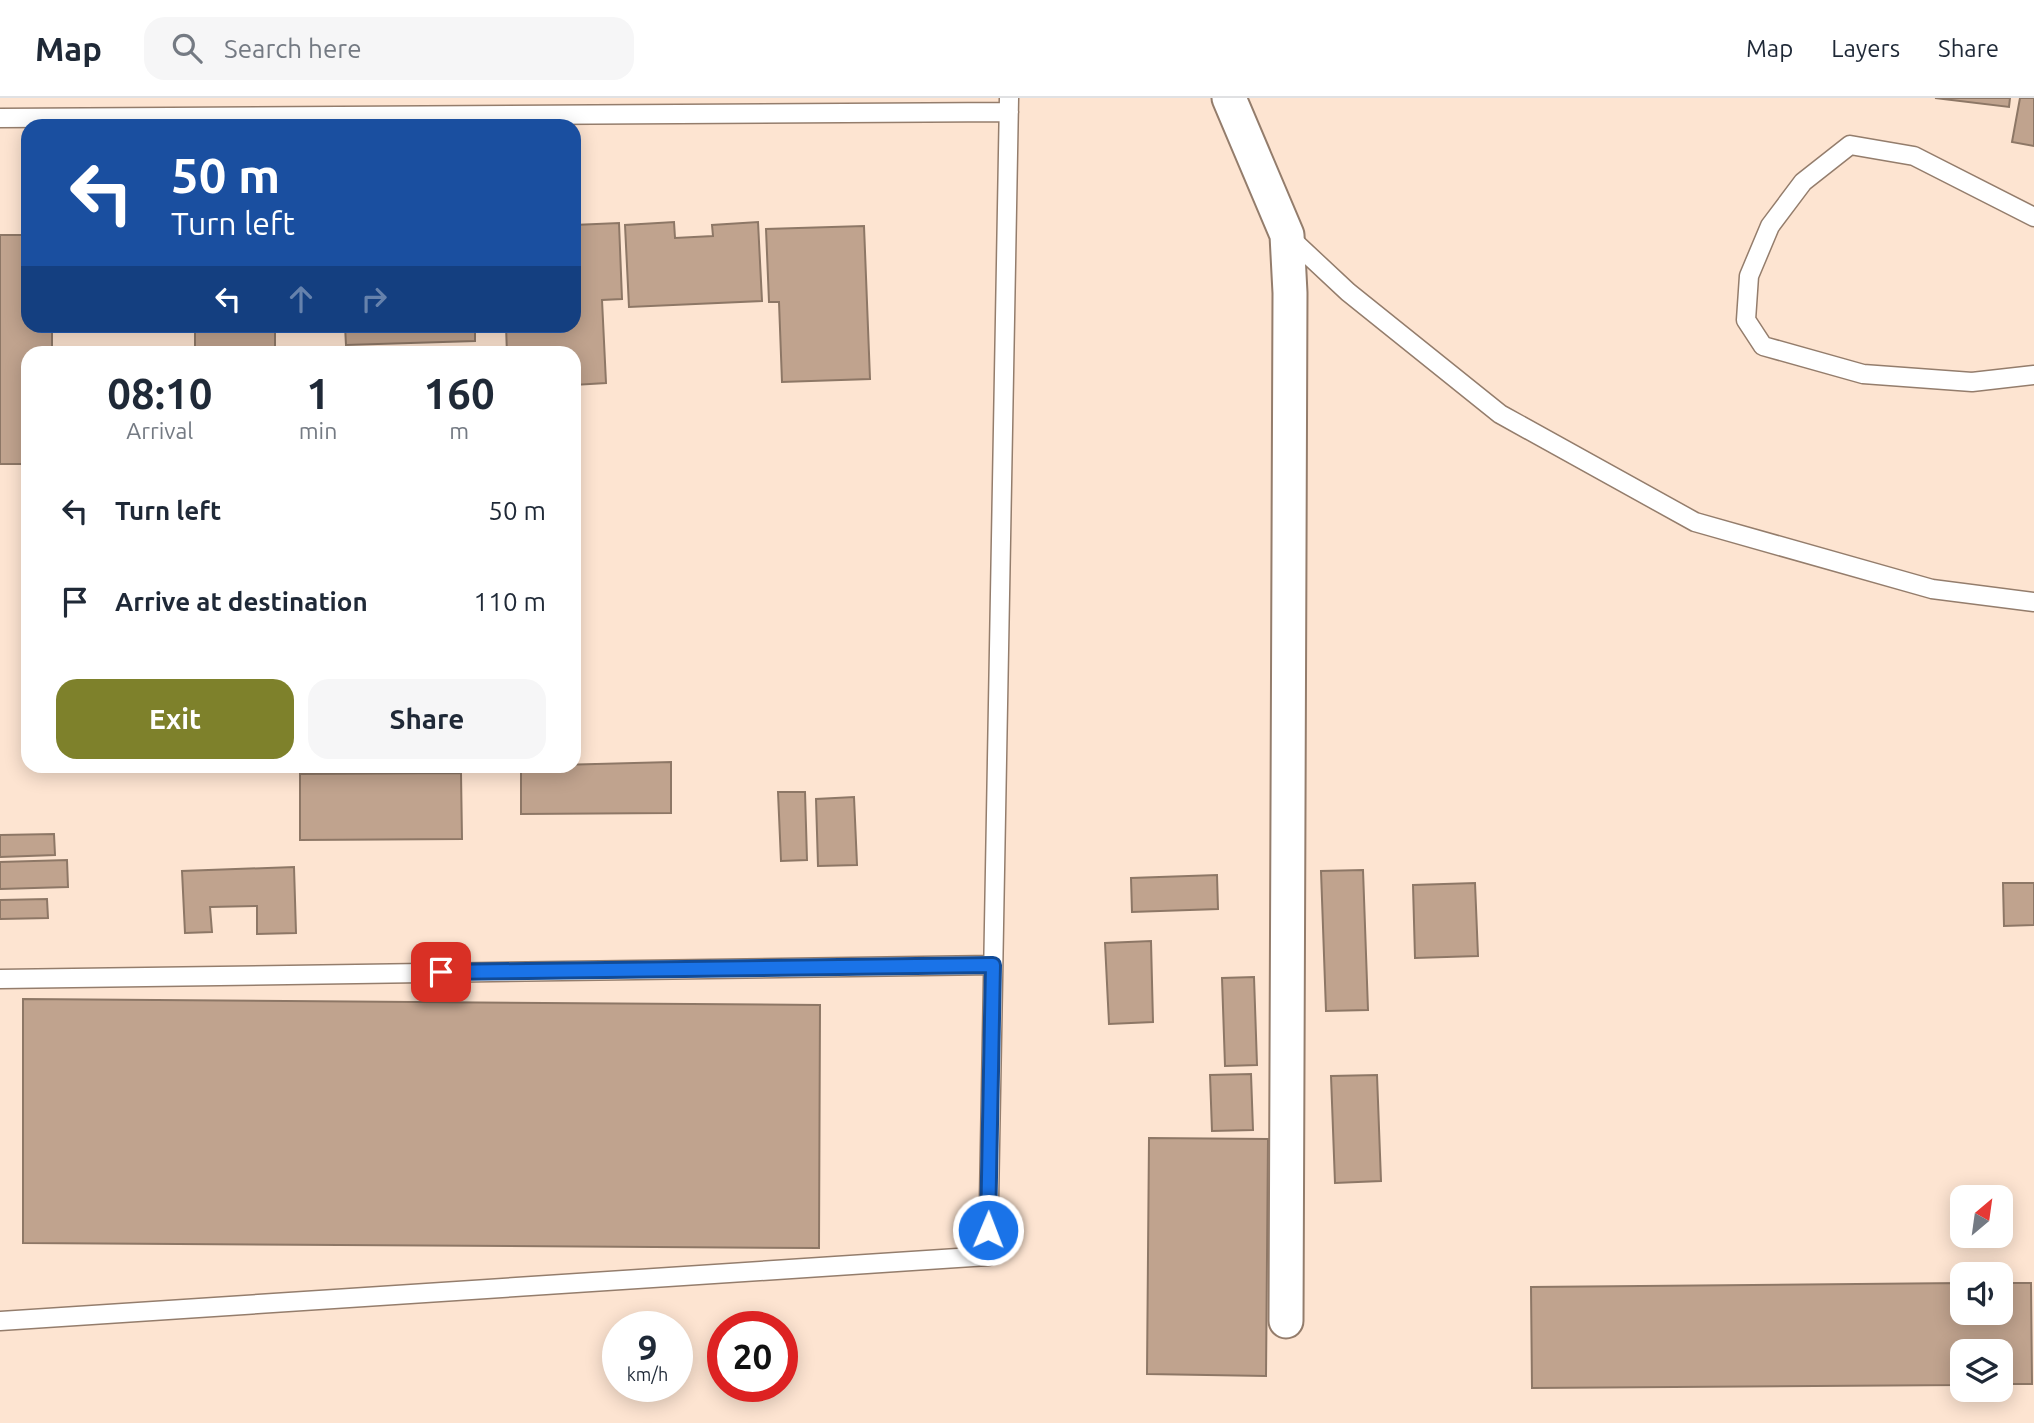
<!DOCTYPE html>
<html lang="en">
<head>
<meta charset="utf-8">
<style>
	:root { --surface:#fff; --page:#f6f6f7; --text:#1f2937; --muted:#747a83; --line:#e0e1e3; --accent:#7e812b }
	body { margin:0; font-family:Ubuntu,sans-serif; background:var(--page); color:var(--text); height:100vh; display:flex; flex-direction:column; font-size:26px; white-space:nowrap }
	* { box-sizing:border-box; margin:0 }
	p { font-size:23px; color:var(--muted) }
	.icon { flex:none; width:38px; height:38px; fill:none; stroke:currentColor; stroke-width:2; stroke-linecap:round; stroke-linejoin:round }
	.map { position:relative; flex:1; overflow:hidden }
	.panel { position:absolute; left:21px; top:248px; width:560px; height:427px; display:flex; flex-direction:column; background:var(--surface); border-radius:21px; box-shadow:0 4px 18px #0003 }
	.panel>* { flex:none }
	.banner { position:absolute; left:21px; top:21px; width:560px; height:214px; border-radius:21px; box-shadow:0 4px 18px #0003; background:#1a4fa0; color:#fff; overflow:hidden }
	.needle { width:46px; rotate:29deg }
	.tools { position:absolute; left:1950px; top:1087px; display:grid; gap:14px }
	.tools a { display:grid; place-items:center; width:63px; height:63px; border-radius:14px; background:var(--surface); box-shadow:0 4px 18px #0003; font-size:35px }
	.speed { position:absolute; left:602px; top:1213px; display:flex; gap:14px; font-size:35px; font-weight:700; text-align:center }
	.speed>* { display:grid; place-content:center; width:91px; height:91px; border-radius:50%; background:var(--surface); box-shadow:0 4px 18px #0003; line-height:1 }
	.speed small { font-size:18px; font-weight:400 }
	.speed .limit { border:10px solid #d22; background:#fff; color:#111 }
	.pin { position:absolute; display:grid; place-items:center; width:60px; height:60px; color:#fff; margin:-30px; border-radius:14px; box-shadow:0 4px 10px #0006 }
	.me { position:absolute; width:77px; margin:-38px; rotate:1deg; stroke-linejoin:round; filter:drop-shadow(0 0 5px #0008) }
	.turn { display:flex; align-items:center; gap:24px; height:147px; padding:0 35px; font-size:32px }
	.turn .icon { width:91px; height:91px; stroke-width:2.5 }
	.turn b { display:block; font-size:49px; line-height:60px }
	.lanes { display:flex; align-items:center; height:66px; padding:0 35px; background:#0003; justify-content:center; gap:35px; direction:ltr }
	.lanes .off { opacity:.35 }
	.eta { display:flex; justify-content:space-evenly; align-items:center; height:119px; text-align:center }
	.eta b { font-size:42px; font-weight:700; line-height:49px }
	.action { display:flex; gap:14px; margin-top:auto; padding:14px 35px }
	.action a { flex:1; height:80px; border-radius:21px; background:var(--accent); color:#fff; font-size:28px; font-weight:700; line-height:80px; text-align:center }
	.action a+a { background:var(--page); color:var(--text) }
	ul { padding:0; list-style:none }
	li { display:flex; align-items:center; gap:21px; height:91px; padding:0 35px }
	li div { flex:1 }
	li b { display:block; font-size:26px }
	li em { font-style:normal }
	header { display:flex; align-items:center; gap:42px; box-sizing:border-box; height:98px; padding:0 35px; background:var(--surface); border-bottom:2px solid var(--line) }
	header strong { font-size:33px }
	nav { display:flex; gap:38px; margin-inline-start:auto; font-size:24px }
	.search { width:490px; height:63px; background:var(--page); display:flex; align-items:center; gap:18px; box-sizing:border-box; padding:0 24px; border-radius:21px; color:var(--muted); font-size:26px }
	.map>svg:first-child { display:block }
	.building { fill:#c0a38e; stroke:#8d7766; stroke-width:2 }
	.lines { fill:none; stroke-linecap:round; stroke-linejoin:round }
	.service-casing { stroke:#947d6c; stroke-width:21 }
	.minor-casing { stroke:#947d6c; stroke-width:37 }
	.service { stroke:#fff; stroke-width:18 }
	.minor { stroke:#fff; stroke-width:33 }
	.route-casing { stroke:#114b97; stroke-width:18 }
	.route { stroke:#1a73e8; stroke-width:12 }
</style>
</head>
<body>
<header>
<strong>Map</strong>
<div class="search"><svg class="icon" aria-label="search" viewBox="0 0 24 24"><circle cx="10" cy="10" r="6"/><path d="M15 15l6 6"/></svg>Search here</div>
<nav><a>Map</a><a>Layers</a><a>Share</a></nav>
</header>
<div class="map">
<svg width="2034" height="1325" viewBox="0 0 2034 1325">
	<rect width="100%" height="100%" fill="#fde4d1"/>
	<path class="building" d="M1935 0H2010L2009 9Z
		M2020 0H2034V48L2012 44Z
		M674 124 675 140 713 138 712 127 758 124 762 203 629 209 625 127Z
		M619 125 622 201 602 202 606 285 574 287V256H507L506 228H574V127Z
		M864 128 870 281 782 284 779 204H769L766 131Z
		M0 137H28V228H52V256H28V366H0Z
		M195 228H275V256H195Z
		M345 228H475V243L346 247Z
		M671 664V715L521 716V668Z
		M461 675 462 741 300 742V676Z
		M778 694H805L807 762 781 763Z
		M854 699 857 767 818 768 816 701Z
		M54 736 55 757 0 759V737Z
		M67 762 68 789 0 791V764Z
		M294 769 296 835 257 836V808L210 809 212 834 185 835 182 773Z
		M1363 772 1368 912 1326 913 1321 773Z
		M1217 777 1218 811 1132 814 1131 780Z
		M1475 785 1478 858 1415 860 1413 787Z
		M2003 785H2034V827L2004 828Z
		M47 801 48 820 0 821V802Z
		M1151 843 1153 924 1109 926 1105 845Z
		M1254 879 1257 967 1225 968 1222 880Z
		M23 901 820 907 819 1150 23 1145Z
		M1251 976 1253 1032 1212 1033 1210 977Z
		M1377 977 1381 1083 1335 1085 1331 978Z
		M1149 1040 1268 1041 1266 1278 1147 1276Z
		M1962 1185V1214H2000V1185H2031L2032 1286H2000V1253H1962V1287L1532 1290 1531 1189Z"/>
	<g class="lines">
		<defs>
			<path id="service" d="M0 20 1009 14
				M2034 119 1914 58 1850 47 1803 84 1770 128 1749 178 1746 222 1763 248 1863 276 1972 284 2034 277
				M1287 137 1348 194 1500 316 1695 424 1932 491 2034 504
				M0 881 993 867
				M0 1223 988 1158 1009 0"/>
			<path id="minor" d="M1229 0 1287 137 1290 195 1286 1223"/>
		</defs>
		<use href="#service" class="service-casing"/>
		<use href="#minor" class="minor-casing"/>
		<use href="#service" class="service"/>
		<use href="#minor" class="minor"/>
	</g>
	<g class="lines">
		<defs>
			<path id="route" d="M441 874 993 867 988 1132"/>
		</defs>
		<use href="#route" class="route-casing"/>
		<use href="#route" class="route"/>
	</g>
</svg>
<div class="tools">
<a><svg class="needle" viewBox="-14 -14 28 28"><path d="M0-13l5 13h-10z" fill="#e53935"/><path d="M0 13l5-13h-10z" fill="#747a83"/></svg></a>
<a><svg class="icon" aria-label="sound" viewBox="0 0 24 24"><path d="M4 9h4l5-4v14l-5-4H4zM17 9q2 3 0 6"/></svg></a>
<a><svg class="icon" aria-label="layers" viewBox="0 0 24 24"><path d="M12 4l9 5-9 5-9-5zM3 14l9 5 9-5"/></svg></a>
</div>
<div class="speed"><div>9<small>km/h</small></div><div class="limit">20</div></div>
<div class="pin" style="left:441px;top:874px;background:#d93025"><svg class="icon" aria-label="arrive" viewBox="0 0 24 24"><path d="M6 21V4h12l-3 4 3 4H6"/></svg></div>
<svg class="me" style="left:988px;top:1132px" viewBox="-20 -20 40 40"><circle r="17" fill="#1a73e8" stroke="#fff" stroke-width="3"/><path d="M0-11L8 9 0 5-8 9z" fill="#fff"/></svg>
<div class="banner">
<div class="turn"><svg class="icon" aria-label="left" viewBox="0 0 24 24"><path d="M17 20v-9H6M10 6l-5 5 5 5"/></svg><div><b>50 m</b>Turn left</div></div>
<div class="lanes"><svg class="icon" aria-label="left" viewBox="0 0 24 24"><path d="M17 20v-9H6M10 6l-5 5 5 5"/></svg><svg class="icon off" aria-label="ahead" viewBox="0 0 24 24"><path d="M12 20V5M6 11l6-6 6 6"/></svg><svg class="icon off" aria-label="right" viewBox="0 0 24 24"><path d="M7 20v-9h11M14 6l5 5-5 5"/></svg></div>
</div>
<section class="panel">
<div class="eta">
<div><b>08:10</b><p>Arrival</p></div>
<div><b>1</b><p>min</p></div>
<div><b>160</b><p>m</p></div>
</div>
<ul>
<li><svg class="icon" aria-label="left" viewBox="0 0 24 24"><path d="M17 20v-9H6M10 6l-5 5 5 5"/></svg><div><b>Turn left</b></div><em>50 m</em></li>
<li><svg class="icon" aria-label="arrive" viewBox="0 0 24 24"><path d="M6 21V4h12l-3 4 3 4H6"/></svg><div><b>Arrive at destination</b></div><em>110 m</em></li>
</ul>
<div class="action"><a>Exit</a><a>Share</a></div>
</section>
</div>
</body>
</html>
